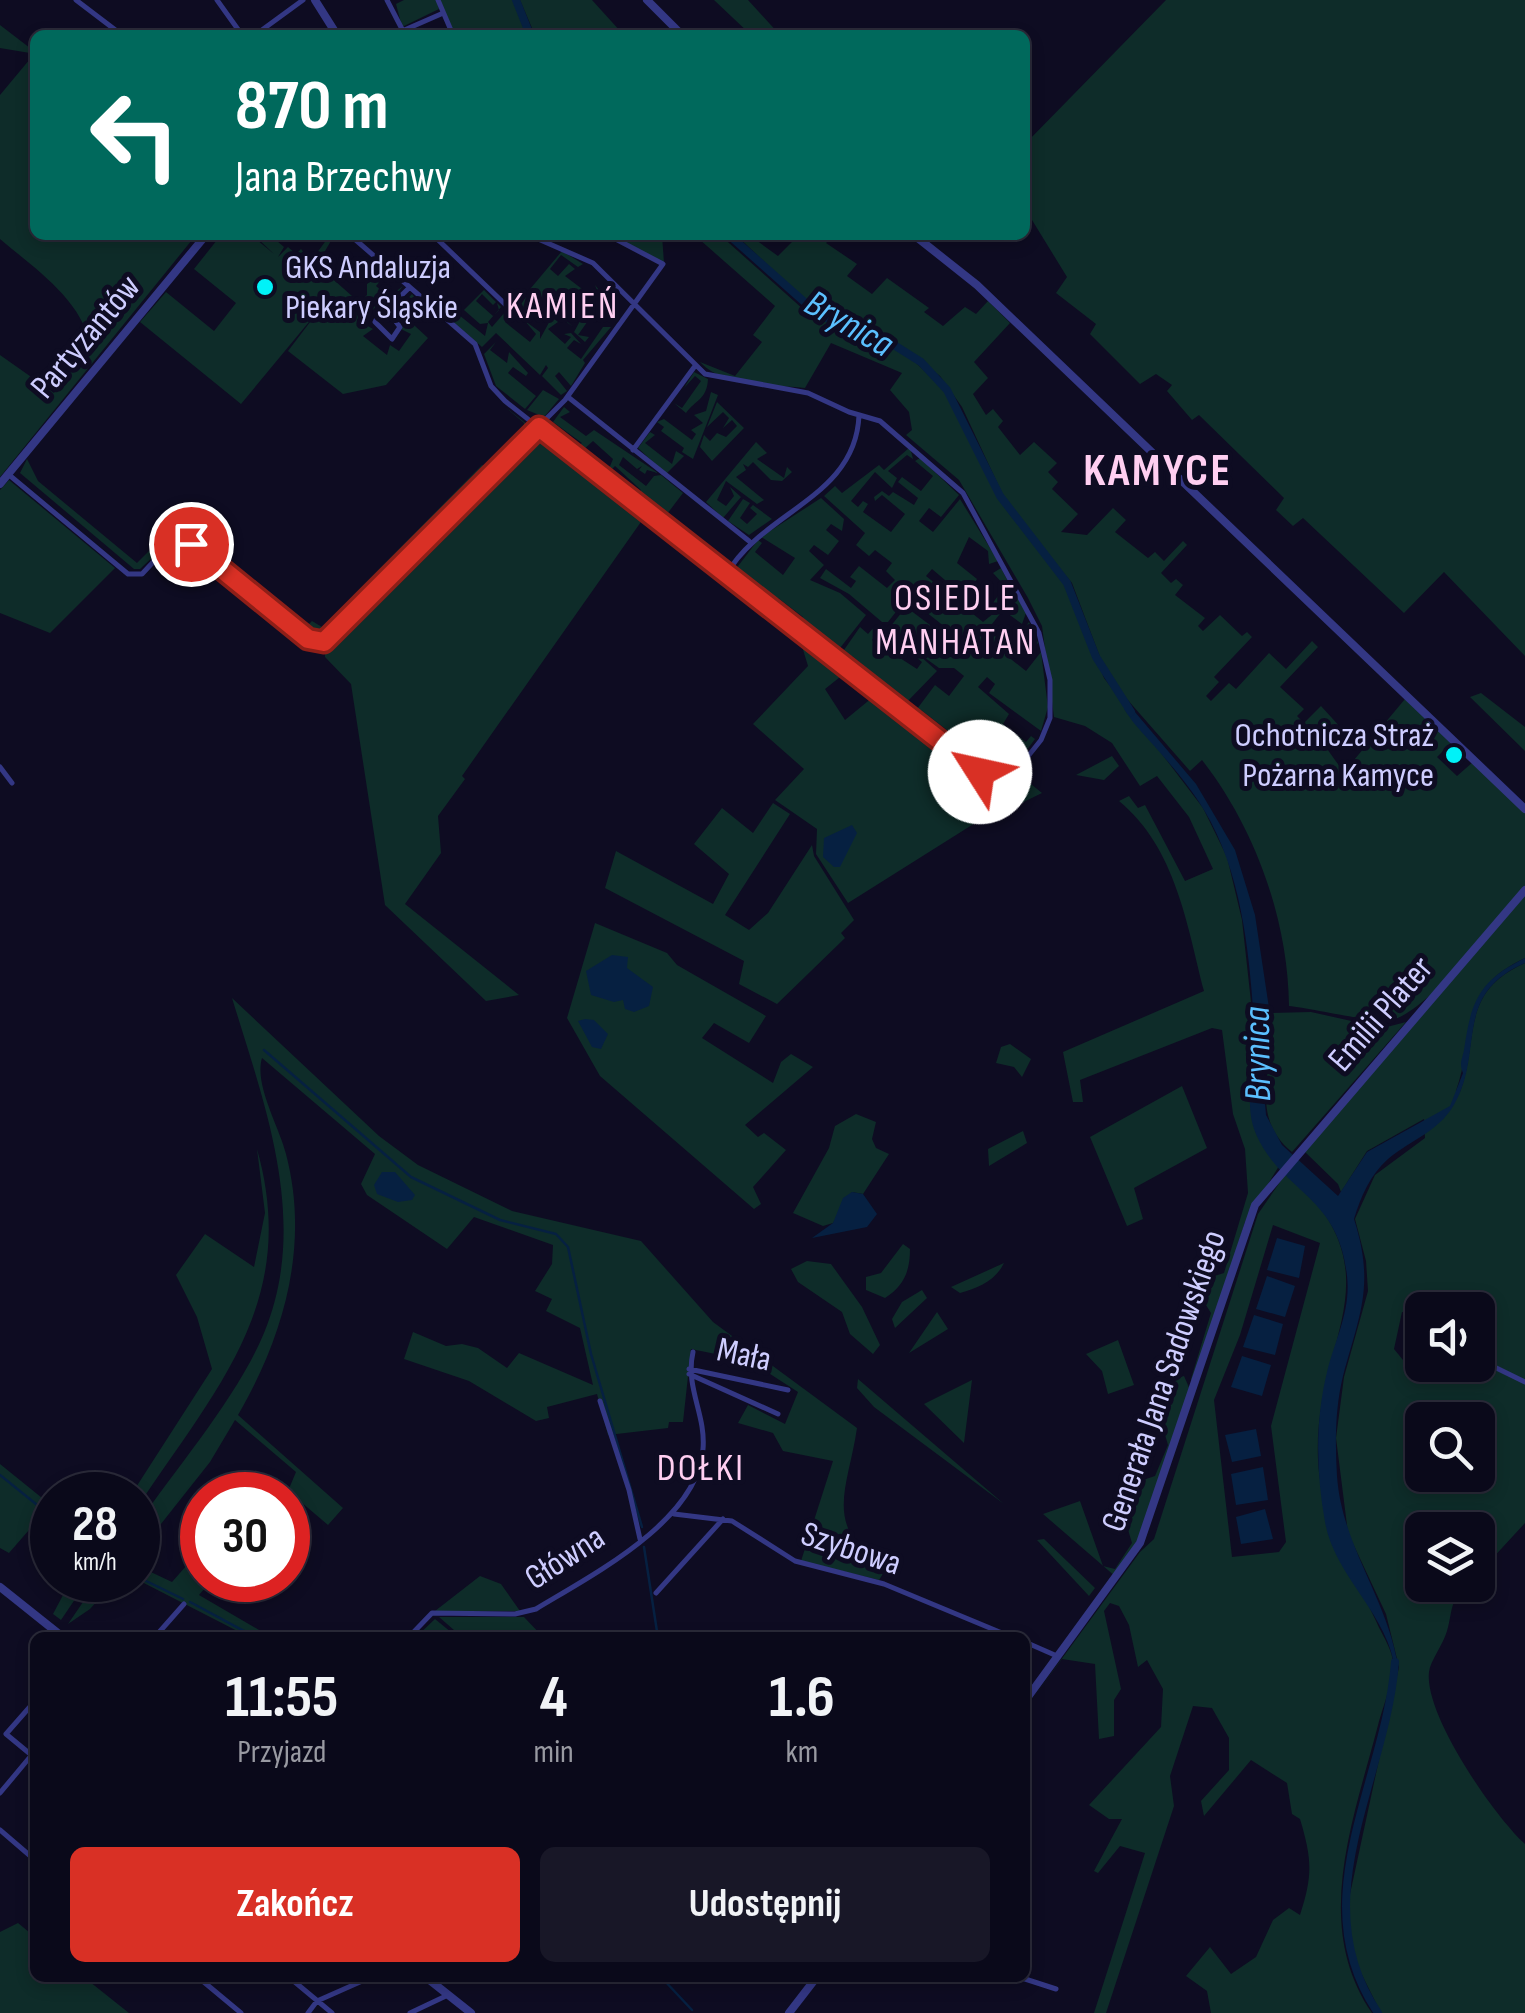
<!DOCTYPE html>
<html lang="pl">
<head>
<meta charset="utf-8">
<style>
	:root { --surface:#0a091a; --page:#181727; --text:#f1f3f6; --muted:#999aa2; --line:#2a2a39; --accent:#d93025 }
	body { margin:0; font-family:"Sofia Sans Condensed",sans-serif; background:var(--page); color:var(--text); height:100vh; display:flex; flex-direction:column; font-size:38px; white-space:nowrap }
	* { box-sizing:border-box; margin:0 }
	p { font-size:32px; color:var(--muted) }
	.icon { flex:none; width:55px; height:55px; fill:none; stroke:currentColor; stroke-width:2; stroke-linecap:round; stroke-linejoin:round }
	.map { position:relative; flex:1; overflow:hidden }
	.panel { position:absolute; left:30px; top:1632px; width:1000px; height:350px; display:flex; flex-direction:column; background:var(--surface); border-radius:15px; box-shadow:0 5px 15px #0003,0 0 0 2px var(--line) }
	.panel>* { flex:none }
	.guide { position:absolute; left:30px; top:30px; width:1000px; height:210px; border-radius:15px; box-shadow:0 5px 15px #0003,0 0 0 2px var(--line); background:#00695c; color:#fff; overflow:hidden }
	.tools { position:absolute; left:1405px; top:1292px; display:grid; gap:20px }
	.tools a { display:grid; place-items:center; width:90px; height:90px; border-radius:15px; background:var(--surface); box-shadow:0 5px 15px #0003,0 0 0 2px var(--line); font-size:50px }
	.speed { position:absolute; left:30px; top:1472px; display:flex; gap:20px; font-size:50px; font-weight:700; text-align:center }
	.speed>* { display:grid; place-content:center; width:130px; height:130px; border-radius:50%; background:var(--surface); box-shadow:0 5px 15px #0003,0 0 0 2px var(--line); line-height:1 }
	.speed small { font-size:25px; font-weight:400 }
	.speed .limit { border:15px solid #d22; background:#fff; color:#111 }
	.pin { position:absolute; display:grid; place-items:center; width:85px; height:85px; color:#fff; margin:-42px; border:5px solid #fff; border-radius:50%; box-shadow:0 2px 10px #0007 }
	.me { position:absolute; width:110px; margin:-55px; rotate:305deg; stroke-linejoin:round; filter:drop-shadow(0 0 8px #0008) }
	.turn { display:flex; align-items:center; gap:35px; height:210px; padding:0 40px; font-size:45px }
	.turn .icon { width:130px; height:130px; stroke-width:2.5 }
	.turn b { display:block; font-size:70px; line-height:85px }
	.eta { display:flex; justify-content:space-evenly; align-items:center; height:170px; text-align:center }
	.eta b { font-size:60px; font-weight:700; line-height:70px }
	.button { display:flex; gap:20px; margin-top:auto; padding:20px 40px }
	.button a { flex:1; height:115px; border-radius:15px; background:var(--accent); color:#fff; font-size:40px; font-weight:700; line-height:115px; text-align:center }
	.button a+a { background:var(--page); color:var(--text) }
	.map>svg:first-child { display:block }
	.green { fill:#0e2c29; fill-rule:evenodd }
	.water { fill:#062041 }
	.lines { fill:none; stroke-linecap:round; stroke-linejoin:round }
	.stream { stroke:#062041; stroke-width:2.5 }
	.river { stroke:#062041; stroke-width:8 }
	.minor { stroke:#333784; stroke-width:5 }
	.tertiary { stroke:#333784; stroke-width:8 }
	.route-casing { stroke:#8d1f18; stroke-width:25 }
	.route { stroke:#d93025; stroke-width:18 }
	.poi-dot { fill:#00f2f8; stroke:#0e0c22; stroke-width:4 }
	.labels { text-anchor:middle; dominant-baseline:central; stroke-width:10; stroke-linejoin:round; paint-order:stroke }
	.poi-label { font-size:35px; fill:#cecdff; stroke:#0e0c22; text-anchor:start }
	.street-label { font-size:35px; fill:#cecdff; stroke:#0e0c22 }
	.neighbourhood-label { font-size:38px; letter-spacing:2.5px; fill:#ffcff1; stroke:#0e0c22 }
	.water-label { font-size:38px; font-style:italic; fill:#5bc0ff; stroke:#0e0c22 }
	.district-label { font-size:45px; font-weight:bold; letter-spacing:2.5px; fill:#ffcff1; stroke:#0e0c22 }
</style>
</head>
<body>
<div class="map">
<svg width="1525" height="2013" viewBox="0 0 1525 2013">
	<rect width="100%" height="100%" fill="#0e0c22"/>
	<path class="green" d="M404 0H437L439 9 402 27 396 4Z
		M440 0H513L526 35 453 33Z
		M520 0H592L621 32 535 35Z
		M714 0H748L780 35H751Z
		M1166 0H1525V656L1444 572 1404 613 1303 518 1293 526 1276 510 1284 498 1199 415 1192 420 1167 391 1172 385 1156 374 1140 384 1090 334 1096 324 1056 293 1067 277 1032 220 1025 225V144Z
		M0 25 30 48V53L0 48Z
		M30 59 35 62V235H196L0 477V355L54 393 90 344C81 299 34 268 0 239V95Z
		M221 235H251L274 254 254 235H270L284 247 278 257 288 247 296 254 301 249 311 261 330 235H343L337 242 332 239 317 265 352 296 350 303 329 298 339 306H351L341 319 353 321 347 314 367 295V284L379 275 376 271 380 266 387 273 376 286 389 297 403 286 378 317 370 304 357 320 373 329 363 336 387 355 390 345 399 351 411 334 401 329 404 323 394 313 412 294 416 299 402 314 428 338 386 385 343 394 288 351 323 305 241 404 140 322 166 292 214 331 236 303 194 269Z
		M611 235H662L664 263Z
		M701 235H720L804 310 892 347 913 360 943 389 1007 511 1065 583 1104 678 1203 808 1227 857 1242 920 1255 1038 1249 1097 1256 1133 1279 1166 1245 1222 1194 1388 1191 1379 1211 1313 1192 1283 1224 1273 1248 1193 1245 1149 1233 1114 1222 1030 1212 1028 1080 1080 1083 1102H1073L1063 1052 1204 991C1187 925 1176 848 1119 801L1129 796 1138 808 1145 805 1185 881 1213 869 1189 817 1157 776 1140 786 1112 743 1085 726 1054 717 1042 626 1028 598 959 480 906 435 912 430 909 412 890 390 902 373 831 343 805 388C773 385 723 387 700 362L735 376 762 342 753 335 775 306 699 239Z
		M736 235H749L778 256 799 235H834L826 243 857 264 847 276 872 294 887 278 929 308 924 312 943 326 965 307 976 314 988 301 1010 323 974 362 988 378 973 394 986 415 993 409 1003 421 998 427 1020 455 1034 442 1057 463 1048 472 1058 482 1052 489 1078 514 1061 532 1087 535 1113 508 1126 520 1115 532 1148 558 1155 552 1164 561 1183 541 1187 545 1161 573 1171 583 1176 579 1183 585 1175 595 1205 618 1198 626 1203 631 1220 615 1242 636 1247 632 1252 637 1214 677 1219 682 1206 696 1211 701 1229 683 1236 689 1269 653 1286 669 1312 641 1318 647 1280 687 1304 709 1297 716 1304 723 1321 706 1342 729 1325 746 1355 788 1370 774 1354 760 1405 699 1451 743 1437 757 1457 776 1473 762 1525 812V887C1497 919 1429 1014 1388 1021 1376 1023 1309 1008 1289 1006 1288 919 1255 828 1202 760L1190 771 1119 690 1100 657 1072 583 1009 508 962 407 940 376 888 337 832 316 806 301Z
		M562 251 583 264 578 267 561 255 550 269 558 276 569 264 575 269 565 276 594 298 598 293 595 285 603 295 613 283 617 287 610 295 618 303 608 319 597 308 578 335 589 337 585 342 574 332 580 321 566 310 561 316 573 327 558 315 515 307Z
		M484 290 496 302 493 305 482 294 476 301 493 316 499 310 497 303 501 307 488 322 492 327 506 311 510 314 505 322 530 342 536 334 525 321 540 332V339L552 317 558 322 548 329 565 344 571 337 564 334 571 333 581 344 574 340 567 348 581 359 603 327H611L583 360 585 363 571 386 559 372 555 376 567 391 561 395 542 376 548 368 546 365 540 375 496 333 482 347 453 322 459 315 485 336 488 323 480 324 464 310Z
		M496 342 490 350 507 363 509 352 528 373 526 376 513 367 508 373 536 396 525 409 496 386 484 354Z
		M694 372 708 379C707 400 695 400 686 413L674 403 682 408 701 381 695 376 684 388Z
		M543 390 559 399 544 417 527 410Z
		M711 392 718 395 693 459 682 452 684 448 661 431 664 427 657 422 664 419 692 440 696 434 691 430 703 423 694 415 706 411Z
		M717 402 744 428 712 461 700 447 704 435 710 441 717 433 726 437 737 426 732 420 723 428 729 418 723 412 707 427Z
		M505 407 533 429 326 637 314 636 305 628 312 621 322 627 482 465 490 467 523 431 524 423Z
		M564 407 570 412 560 417 586 436 594 430 658 473 647 470 645 474 639 470 642 466 637 469 623 457 619 465 646 486 654 476 661 475 683 493 664 518 637 497 641 490 615 466 607 474 574 448 582 443 553 422ZM593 441 613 459 608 471 582 451Z
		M650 432 655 435 645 443 672 464 676 451 684 456 666 474 638 448Z
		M539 436 643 519 462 776 465 779 438 816 441 853 405 904 519 995 486 1001 385 905 351 684 325 657V649Z
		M756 442 767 453 757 459 784 478 787 467 792 472 782 481 771 480 753 462 748 467 743 464 746 470 736 477 764 500 757 504 726 481 717 500 726 506 734 496 730 487 741 497 723 518 706 502Z
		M910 447 913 459 907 455 888 471 897 478 892 488 875 472 851 501 858 507 863 501 868 504 863 512 891 532 905 514 882 495 875 501 874 497 882 491 889 496 893 492 914 505 918 498 898 482 902 477 921 491 933 476 915 461 920 458 959 495 941 517 929 508 919 521 933 532 960 499 998 561 989 564 988 551 969 537 957 563 977 579 969 592 990 607 1005 586 993 573 1001 568 1012 589 986 615 932 569 926 576 983 622 1016 595 1026 613 1022 624 1003 610 992 624 1013 641 1029 622 1038 643 1031 652 1018 642 1007 656 1026 671 1041 652 1048 707 1041 731 989 693 995 684 987 677 978 687 1009 714 1003 724 1026 742 1031 736 1035 739 1021 758 1016 755 1023 747 1010 737 997 753 1011 762 1007 768 975 767 982 757 921 710 916 716 969 758 967 762 911 717 935 685 949 696 964 676 954 668H939L910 647 937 671 904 705 906 712 865 682 873 673 852 656 844 664 837 660 860 627 868 634 875 626 879 629 872 640 917 669 922 662 903 647 906 642 890 627 906 607 938 631 933 639 949 651 954 645 943 635 962 647 959 638 907 597 899 598 902 604 888 622H882L849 594 820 578 826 569 851 588 856 581 850 577 859 566 887 588 895 580 886 571 892 563 875 550 869 556 856 545 865 533 824 496 835 486 842 493 879 465 884 470Z
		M27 459 38 481 137 563 171 529 189 531 173 538 140 569H134L20 473Z
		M9 480 115 568 50 633 0 613V490Z
		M821 498 844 519 842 531 831 524 826 530 839 541 828 555 814 545 809 551 824 565 810 580 840 593 866 615 840 648 831 646 828 653 795 626 803 617 778 598 768 605 732 574 758 540 762 543 755 552 783 575 795 558 761 537Z
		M743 499 750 503 740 518 747 524 757 514 750 508 753 505 772 519 749 535 728 521Z
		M801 643 851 680 840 677 825 689 845 720 873 697 977 776 986 785 991 813 848 903 816 854 817 829 775 800 804 769 753 724 808 666Z
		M1481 693 1525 727V751L1470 697Z
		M1112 756 1119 766 1104 780 1076 775Z
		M1016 772 1042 793 995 816 992 781Z
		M773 803 790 814 725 915 749 930 768 913 812 845 814 856 854 920 841 933 845 938 777 1004 739 984 744 961 605 888 616 851 713 904 729 874 694 844 722 808 753 833Z
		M1525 895V958C1455 991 1476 1034 1456 1091L1460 1092C1480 1039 1458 993 1525 963V1523L1478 1574V1530H1422V1585H1467C1449 1602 1453 1609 1447 1631 1443 1645 1430 1661 1429 1672 1424 1715 1494 1816 1525 1844V2013H1381L1354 1959 1347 1908 1399 1667 1386 1614 1348 1533 1336 1438 1344 1377 1368 1291 1366 1261 1355 1219 1375 1175 1425 1138 1424 1119 1367 1151 1341 1192 1338 1184 1303 1150ZM1422 1310H1478V1365H1422ZM1402 1312H1414L1411 1325 1420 1340 1415 1364 1403 1360 1394 1349ZM1422 1420H1478V1475H1422Z
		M595 923 667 953 677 965 766 1016 749 1043 714 1023 702 1038 773 1083 781 1062 791 1054 813 1067 745 1125 758 1137 764 1133 786 1150 753 1187 761 1204 754 1209 600 1076 567 1018Z
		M232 998 379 1136 418 1165 512 1211 641 1241 713 1322 857 1428C848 1490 821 1526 886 1569L879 1580 801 1561 833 1461 783 1451 773 1433 738 1423 748 1405 785 1424 798 1392 750 1361 691 1349 683 1422H669L668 1428 608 1435 597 1394 547 1407 549 1418 536 1421 469 1381 404 1359 413 1332 446 1346 462 1344 478 1348 507 1368 519 1353 593 1385 580 1328 546 1311 552 1299 535 1291 552 1264 553 1245 474 1217 447 1249 367 1195 361 1184 375 1154 262 1058C254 1085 279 1126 286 1154 310 1245 284 1336 238 1415L343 1508 328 1525 288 1491 296 1472 235 1420 210 1462 138 1553V1524C178 1465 237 1398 264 1333 310 1222 265 1106 232 998Z
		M1311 1012 1383 1028 1406 1022 1292 1152C1245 1114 1277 1062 1271 1013Z
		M1010 1044 1031 1059 1022 1077 1014 1067 996 1063 1001 1047Z
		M1182 1086 1207 1148 1134 1188 1143 1219 1127 1226 1090 1137Z
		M856 1114 876 1122 872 1139 876 1148 889 1154 863 1194 852 1192 833 1223 823 1226 793 1213 829 1148 835 1126Z
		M1023 1131 1027 1143 989 1166 988 1149Z
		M257 1149C300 1301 217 1387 138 1506V1495H131L212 1369 197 1317 176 1275 205 1234 254 1267 265 1213Z
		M1287 1172C1402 1275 1313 1339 1318 1459 1320 1516 1352 1570 1376 1621 1381 1633 1393 1650 1393 1663 1393 1684 1382 1708 1377 1729 1353 1821 1312 1926 1372 2013H1211L1207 1991 1186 1976 1210 1947 1231 1974 1256 1957 1273 1920 1289 1908 1300 1915C1313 1875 1312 1859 1300 1819L1292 1814 1287 1783 1251 1760 1204 1816 1201 1801 1229 1770V1738L1212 1708 1193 1706 1170 1776 1174 1806 1106 2013H1094L1145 1853 1120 1846 1098 1873 1094 1871 1122 1819H1109L1089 1805 1161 1727 1163 1689 1147 1660 1138 1667 1129 1625 1119 1606 1110 1603 1104 1611 1121 1689 1114 1700V1736L1099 1739 1095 1664 1062 1659 1025 1709 1140 1552 1154 1539 1258 1214ZM1273 1225 1320 1243 1271 1426 1286 1542 1279 1552 1232 1557 1214 1400 1240 1335Z
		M903 1244 910 1249C910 1271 904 1286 885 1298L866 1290V1277L881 1273Z
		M807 1261 831 1264 862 1307 880 1345 873 1354 850 1334 842 1312 798 1282 791 1269Z
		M1004 1263C996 1280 979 1288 960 1293L951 1287Z
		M922 1290 927 1298 895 1328 892 1319 902 1302Z
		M937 1312 948 1329 909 1353Z
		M1118 1340 1134 1385 1108 1394 1102 1371 1086 1354Z
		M1184 1376 1191 1392 1141 1540 1116 1577 1043 1514 1080 1501 1103 1566 1115 1569 1132 1543 1116 1489 1155 1476 1168 1445 1151 1386Z
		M858 1379 1004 1504 874 1407 857 1388Z
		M972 1380 964 1443 924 1404Z
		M0 1464 52 1506V1523L42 1515 9 1553 0 1548Z
		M1044 1539 1095 1588 1089 1596 1037 1540Z
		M202 1548V1580H212L199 1595 271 1637H249L138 1580V1566L172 1582Z
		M480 1576 501 1584 520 1611H435Z
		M71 1580H88L61 1620 53 1614Z
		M98 1580H116L90 1609 68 1624Z
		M439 1617H524L543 1637H462Z
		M435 1619 457 1637H416Z
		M18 1923 35 1937V1978H85L129 2013H0V1932Z"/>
	<path class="water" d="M1129 705 1196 784 1235 850 1255 915 1269 1008 1263 1080 1266 1115 1282 1145 1338 1196 1367 1152 1450 1106 1463 1073C1459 1063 1462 1060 1464 1050 1471 1002 1478 981 1525 958V963C1454 994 1483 1047 1457 1099 1442 1131 1413 1138 1388 1159 1370 1175 1361 1196 1354 1219 1375 1285 1360 1313 1343 1376 1335 1409 1335 1442 1337 1476 1342 1546 1387 1598 1398 1666L1395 1671C1390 1616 1334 1576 1325 1522 1316 1472 1315 1421 1327 1372 1335 1339 1351 1311 1347 1276 1339 1195 1281 1192 1256 1134 1242 1101 1257 1069 1255 1036 1250 961 1244 876 1204 810 1185 778 1157 750 1133 722L1124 709Z
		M852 825 857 833 840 867H834L823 857 824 838Z
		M612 955 628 957 627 968 653 987 649 1006 634 1012 625 1009 623 1000 614 1002 591 995 586 971Z
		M585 1019 594 1020 608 1034 601 1049 592 1047 578 1021Z
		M382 1172H395L415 1195 412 1200 398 1202 377 1194 374 1185Z
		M852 1192 863 1194 877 1214 867 1227 812 1238 833 1223 843 1198Z
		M1277 1238 1305 1246 1299 1278 1267 1270Z
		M1267 1276 1295 1286 1285 1317 1256 1309Z
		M1254 1315 1283 1324 1275 1355 1243 1347Z
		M1242 1356 1271 1365 1262 1396 1231 1387Z
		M1256 1429 1261 1456 1232 1462 1225 1435Z
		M1263 1467 1268 1500 1236 1505 1231 1474Z
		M1265 1509 1273 1539 1241 1544 1236 1517Z"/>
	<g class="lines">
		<path class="stream" d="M264 1050 411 1177 500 1220 556 1234 568 1247 591 1354 642 1527
			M0 1475 52 1517
			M644 1547 658 1638
			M138 1577 183 1599
			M190 1602 257 1638
			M662 1978 692 2010"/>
		<path class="river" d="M516 0 530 35
			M729 235 809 306 826 318 886 340 921 362 947 390 1000 496 1067 583 1096 657 1131 712
			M1378 2013C1301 1900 1386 1781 1395 1662"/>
		<path class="minor" d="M76 0 122 35
			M217 0 242 35
			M387 0 403 31
			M438 0 453 35
			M255 35 303 0
			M393 35 441 14
			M350 235 475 344 491 386 505 401 971 769 1002 774 1025 760 1041 740 1050 718V680L1039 633 963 493 880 421 849 412 808 393 705 374 593 263 529 235
			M433 235 510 309
			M387 310 400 327 392 339 375 322 376 320 409 288
			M568 397 749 541
			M633 450 695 366
			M8 474 128 574H142L170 544 185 541 307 639 323 642 565 400 663 264 608 235
			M726 575C762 511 856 498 859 415
			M0 767 12 783
			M1423 1297 1432 1310
			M1478 1359 1525 1382
			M689 1369 788 1390
			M689 1374 778 1414
			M600 1401 629 1490 640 1539
			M674 1514 732 1521 795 1561 884 1584 1014 1638
			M656 1593 723 1519
			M154 1638 184 1604
			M408 1638 432 1613 515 1614 536 1609C592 1575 698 1521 703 1449 706 1414 685 1388 693 1352
			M1025 1642 1057 1656
			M35 1701 6 1734 35 1758
			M0 1793 35 1751
			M0 1830 35 1860
			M199 1978 241 2013
			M290 1978 332 2013
			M1022 1978 1056 1989
			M308 2013 317 2001 369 1978
			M410 2013 448 1995"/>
		<path class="tertiary" d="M315 0 337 35
			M647 0 682 35
			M914 235 977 285 1525 809
			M0 484 206 235
			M0 1587 64 1638
			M1025 1701 1140 1543 1255 1205 1525 890
			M427 1978 471 2013
			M789 2013 816 1978"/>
	</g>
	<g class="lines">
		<defs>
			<path id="route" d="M191 544 308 639 324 642 539 427 980 772"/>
		</defs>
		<use href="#route" class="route-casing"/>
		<use href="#route" class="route"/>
	</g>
	<g class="poi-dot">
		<circle cx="265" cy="287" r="10"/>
		<circle cx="1454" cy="755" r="10"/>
	</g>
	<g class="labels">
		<g class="poi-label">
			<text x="285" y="267">GKS Andaluzja<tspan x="285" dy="40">Piekary Śląskie</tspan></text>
			<text x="1434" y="735" text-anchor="end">Ochotnicza Straż<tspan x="1434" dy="40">Pożarna Kamyce</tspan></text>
		</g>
		<g class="street-label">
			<text transform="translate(86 337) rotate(-50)">Partyzantów</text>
			<text transform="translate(1381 1014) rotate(-49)">Emilii Plater</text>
			<text transform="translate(744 1355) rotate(12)">Mała</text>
			<text transform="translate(1164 1381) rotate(-71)">Generała Jana Sadowskiego</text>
			<text transform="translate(851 1549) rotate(18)">Szybowa</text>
			<text transform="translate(565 1558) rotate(-33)">Główna</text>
		</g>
		<g class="neighbourhood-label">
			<text x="563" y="306">KAMIEŃ</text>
			<text x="956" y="598">OSIEDLE<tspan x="956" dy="44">MANHATAN</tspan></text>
			<text x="701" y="1468">DOŁKI</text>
		</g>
		<g class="water-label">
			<text transform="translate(849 324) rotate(30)">Brynica</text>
			<text transform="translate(1258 1054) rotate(-91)">Brynica</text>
		</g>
		<g class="district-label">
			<text x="1158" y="471">KAMYCE</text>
		</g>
	</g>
</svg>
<div class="tools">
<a><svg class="icon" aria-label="sound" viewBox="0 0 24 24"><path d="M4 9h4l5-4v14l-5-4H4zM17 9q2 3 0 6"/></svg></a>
<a><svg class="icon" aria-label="search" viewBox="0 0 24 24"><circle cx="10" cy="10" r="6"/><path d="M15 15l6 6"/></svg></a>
<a><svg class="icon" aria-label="layers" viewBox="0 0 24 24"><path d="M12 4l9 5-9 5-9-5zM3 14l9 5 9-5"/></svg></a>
</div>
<div class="speed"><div>28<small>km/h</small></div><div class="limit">30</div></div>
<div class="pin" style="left:191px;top:544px;background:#d93025"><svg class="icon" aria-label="arrive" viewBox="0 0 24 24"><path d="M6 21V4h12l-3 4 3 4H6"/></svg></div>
<svg class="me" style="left:980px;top:772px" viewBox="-20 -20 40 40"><circle r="19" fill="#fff"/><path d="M0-13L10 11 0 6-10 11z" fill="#d93025"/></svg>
<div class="guide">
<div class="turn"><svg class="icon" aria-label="left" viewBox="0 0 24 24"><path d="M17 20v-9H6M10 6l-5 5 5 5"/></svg><div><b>870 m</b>Jana Brzechwy</div></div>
</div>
<section class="panel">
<div class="eta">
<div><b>11:55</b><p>Przyjazd</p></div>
<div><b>4</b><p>min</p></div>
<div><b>1.6</b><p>km</p></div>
</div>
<div class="button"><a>Zakończ</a><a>Udostępnij</a></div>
</section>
</div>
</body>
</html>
